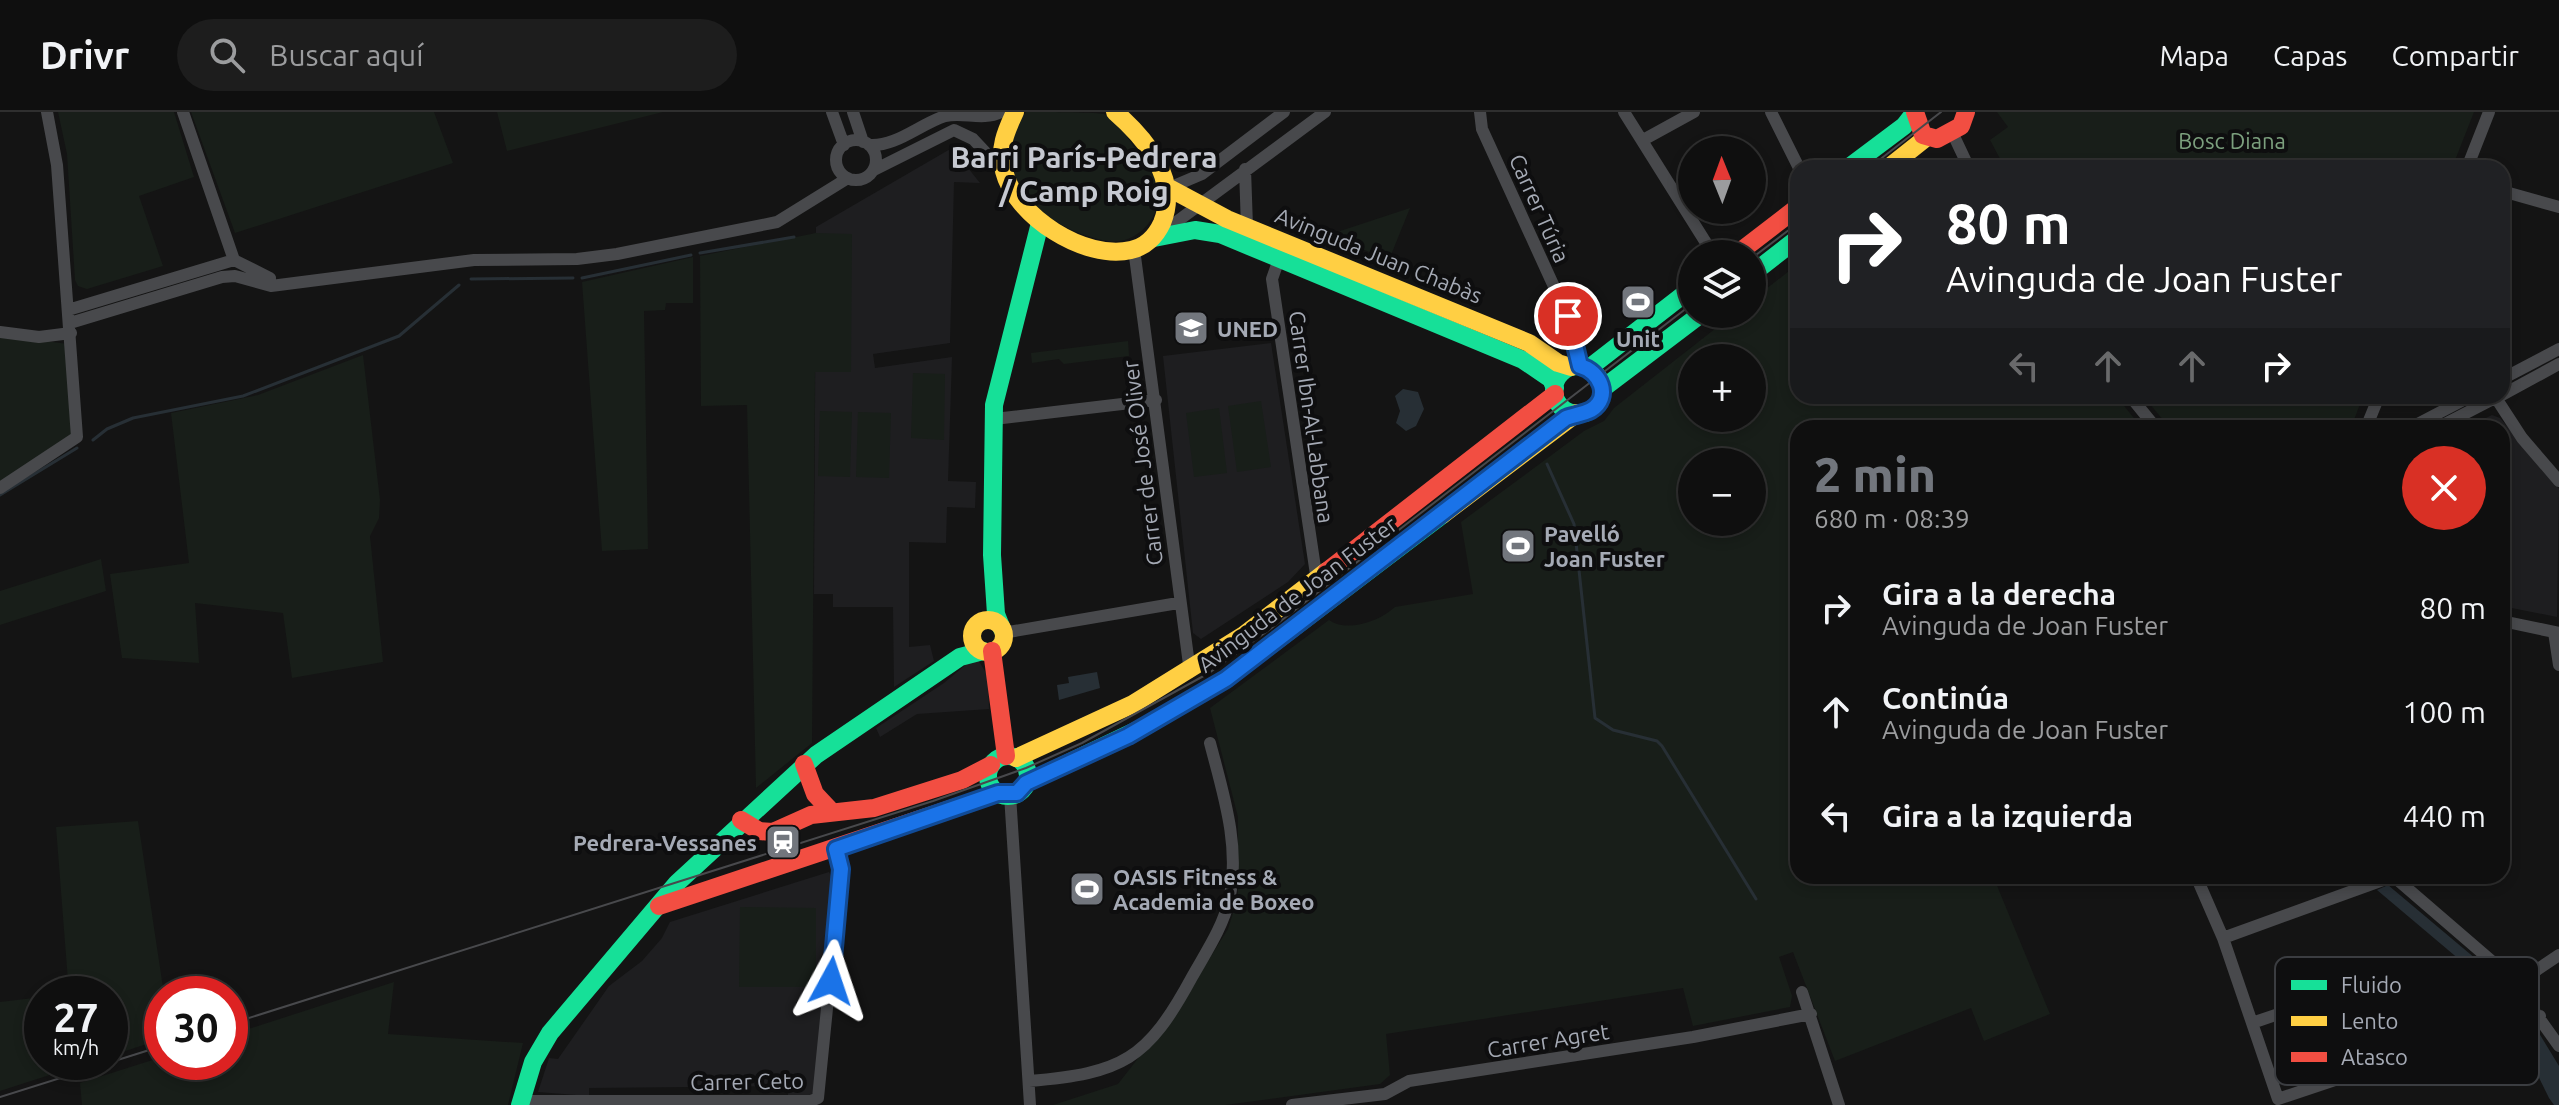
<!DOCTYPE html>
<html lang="es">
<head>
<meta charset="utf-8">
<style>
	:root { --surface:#0f0f0f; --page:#1d1d1d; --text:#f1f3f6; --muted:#9b9c9e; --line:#2f2f2f; --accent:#72767d }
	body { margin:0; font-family:Ubuntu,sans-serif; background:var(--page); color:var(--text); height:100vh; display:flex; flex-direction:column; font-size:30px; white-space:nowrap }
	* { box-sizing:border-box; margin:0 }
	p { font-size:26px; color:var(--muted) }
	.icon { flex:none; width:44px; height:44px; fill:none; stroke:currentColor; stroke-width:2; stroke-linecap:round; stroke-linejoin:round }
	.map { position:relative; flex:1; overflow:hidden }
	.drawer { position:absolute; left:1790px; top:308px; width:720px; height:464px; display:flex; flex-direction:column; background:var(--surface); border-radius:24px; box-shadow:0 4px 12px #0003,0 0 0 2px var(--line) }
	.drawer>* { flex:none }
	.banner { position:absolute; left:1790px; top:48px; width:720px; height:244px; border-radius:24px; box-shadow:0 4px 12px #0003,0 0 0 2px var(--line); background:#202124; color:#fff; overflow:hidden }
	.needle { width:52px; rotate:359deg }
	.controls { position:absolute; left:1678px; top:24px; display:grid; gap:16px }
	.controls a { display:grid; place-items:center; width:88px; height:88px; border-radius:50%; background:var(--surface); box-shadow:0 4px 12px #0003,0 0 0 2px var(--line); font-size:40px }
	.speed { position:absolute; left:24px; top:864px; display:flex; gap:16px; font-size:40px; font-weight:700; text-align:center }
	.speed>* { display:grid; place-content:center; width:104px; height:104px; border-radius:50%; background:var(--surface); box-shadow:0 4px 12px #0003,0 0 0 2px var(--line); line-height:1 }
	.speed small { font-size:20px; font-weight:400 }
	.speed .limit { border:12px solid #d22; background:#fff; color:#111 }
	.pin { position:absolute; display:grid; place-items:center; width:68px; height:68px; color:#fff; margin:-34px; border:4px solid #fff; border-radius:50%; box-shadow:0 2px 8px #0007 }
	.me { position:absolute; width:88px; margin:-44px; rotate:5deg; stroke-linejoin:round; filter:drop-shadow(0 0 6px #0008) }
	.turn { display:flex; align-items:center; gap:28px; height:168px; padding:0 24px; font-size:36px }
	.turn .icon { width:104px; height:104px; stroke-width:2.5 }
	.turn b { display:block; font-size:56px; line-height:68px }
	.lanes { display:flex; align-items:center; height:76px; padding:0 24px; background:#0003; justify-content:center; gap:40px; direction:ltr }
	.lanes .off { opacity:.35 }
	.round { display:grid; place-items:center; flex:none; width:84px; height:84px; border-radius:42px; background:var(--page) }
	.overview { display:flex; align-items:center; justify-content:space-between; height:136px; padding:0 24px }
	h1 { font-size:48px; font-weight:800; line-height:60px; color:var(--accent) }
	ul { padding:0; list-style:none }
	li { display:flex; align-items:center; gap:24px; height:104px; padding:0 24px }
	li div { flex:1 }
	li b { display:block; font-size:30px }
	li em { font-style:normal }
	header { display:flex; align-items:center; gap:48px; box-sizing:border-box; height:112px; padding:0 40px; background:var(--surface); border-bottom:2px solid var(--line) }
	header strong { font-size:38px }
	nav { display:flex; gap:44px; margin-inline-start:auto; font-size:28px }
	.search { width:560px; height:72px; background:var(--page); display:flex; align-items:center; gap:20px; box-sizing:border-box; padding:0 28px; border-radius:44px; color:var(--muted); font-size:30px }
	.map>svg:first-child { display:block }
	.built { fill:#1e1e20 }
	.green { fill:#181e19; fill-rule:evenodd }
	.water { fill:#272f35 }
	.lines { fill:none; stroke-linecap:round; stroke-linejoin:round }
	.stream { stroke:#272f35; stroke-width:3 }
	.street { stroke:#48494c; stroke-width:12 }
	.fast { stroke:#16e098; stroke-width:18 }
	.slow { stroke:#ffcf43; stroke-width:18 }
	.jam { stroke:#f24e42; stroke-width:18 }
	.tram { stroke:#48494c; stroke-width:2 }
	.route-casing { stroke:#114b97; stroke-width:20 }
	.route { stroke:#1a73e8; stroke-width:14 }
	.labels { text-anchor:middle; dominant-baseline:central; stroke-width:8; stroke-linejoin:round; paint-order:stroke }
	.park-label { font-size:22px; fill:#7ca07e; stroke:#0e0e0f }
	.street-label { font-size:22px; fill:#a5aab5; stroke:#0e0e0f }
	.poi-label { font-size:22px; font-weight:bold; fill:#a5aab5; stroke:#0e0e0f; text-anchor:start }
	.district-label { font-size:30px; font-weight:bold; fill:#c6c9d1; stroke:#0e0e0f }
	.key { fill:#0e0e0f; stroke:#3b3d41; stroke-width:2 }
	.key-label { font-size:22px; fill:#a5aab5 }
</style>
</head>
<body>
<header>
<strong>Drivr</strong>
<div class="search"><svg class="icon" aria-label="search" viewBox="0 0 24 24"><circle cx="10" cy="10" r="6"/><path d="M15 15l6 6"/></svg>Buscar aquí</div>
<nav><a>Mapa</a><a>Capas</a><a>Compartir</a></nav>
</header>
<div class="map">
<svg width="2559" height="993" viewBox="0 0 2559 993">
	<rect width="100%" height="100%" fill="#141414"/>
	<path class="built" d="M952 36 980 71 954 70 950 231 873 242 875 256 952 245 948 369 976 370 975 396 947 395 946 431 909 430V535L930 533 934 549 894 575 893 495H833V482H814L816 115Z
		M1271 231 1305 452 1288 470 1201 527 1193 521 1163 244Z
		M2492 303 2500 306 2559 377 2557 505 2502 494V316H2466Z
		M978 548 988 564 989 597 917 602 880 625 876 616 944 571 969 550Z
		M829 760 833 767 816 977 811 983H788L787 974 589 976V984L538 980 549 946 558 947 609 874 642 849 662 826 670 810Z"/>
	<path class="green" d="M58 0H174L194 65 139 84 163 154 87 177 78 174 75 168 67 42Z
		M191 0H434L453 51 235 121Z
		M497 0H663L507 39Z
		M1026 0C1043 0 1092 0 1104 2 1118 10 1128 26 1136 38 1144 50 1155 61 1158 75 1164 103 1137 134 1108 129 1047 119 979 63 1026 0Z
		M1997 0H2474L2452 56H2005L1990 28 2008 15Z
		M1410 96 1389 148 1328 123Z
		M816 121 852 122 851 260H815L812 631 756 676 747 293 701 294 700 144Z
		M693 145V191H666L665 198 644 199 648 437 602 439 582 170Z
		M1798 152V284H2116L2142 316H1798V764H1993L2050 902 1984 929 1971 896 1835 949 1793 840 1779 845 1792 884 1790 895 1693 914 1683 876 1386 922 1390 963 1380 972 1225 993H1053L1118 972 1182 890 1228 817 1238 785V705L1210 596 1329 508C1347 521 1380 509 1395 495L1473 482 1461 410 1584 319 1604 309 1614 296 1734 202H1752V188ZM1692 246H1752V306H1692ZM1692 350H1752V410H1692Z
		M0 223 68 232 72 322 0 370Z
		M1128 229 1129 244 1064 252 1059 247 1032 251 1031 241Z
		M363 243 380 388 379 406 370 424 383 550 292 566 283 501 195 491 199 551 122 546 110 462 189 451 171 301 258 283Z
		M913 261 945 262 944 328 911 326Z
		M2143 284H2363L2351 316H2170Z
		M1261 289 1271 355 1237 360 1228 294Z
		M1219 296 1227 361 1194 365 1186 301Z
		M820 299 852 300 850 365 818 364Z
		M858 300 891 301 889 366 856 365Z
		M101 447 106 479 0 513V479Z
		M138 709 164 882 162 927 110 944V882H69L56 715Z
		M740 795 816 796V875H739Z
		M394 870 388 922 523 931 508 993H82L80 971 162 945V950H230V923Z
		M42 885V950H90L0 979V890Z"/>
	<path class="water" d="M1403 277 1418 280 1424 297 1416 314 1406 319 1396 311 1400 299 1395 284Z
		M1097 560 1100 576 1059 588 1057 573 1069 571 1068 565Z
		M2388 773 2495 863 2523 894 2518 897 2377 778Z
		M2534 913 2559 954V993H2554L2549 986 2517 921Z"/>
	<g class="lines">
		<path class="stream" d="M700 141 794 125
			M582 166 691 143
			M471 167 573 166
			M93 328 107 317 133 306 243 284 399 224 459 173
			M1547 352 1574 412 1595 606 1613 618 1657 629 1662 634 1756 787
			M0 383 77 336"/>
		<path class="street" d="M183 0 234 148
			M832 0 844 33
			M853 0 863 30
			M1480 0 1482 17 1572 214 1580 254
			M1624 0 1713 142
			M1771 0 1799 56
			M1952 20 1969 56
			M1643 28 1694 0
			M836 48a20 20 0 1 1 40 0a20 20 0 1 1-40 0Z
			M869 33C896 35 920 12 945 4 965 0 982 9 1001 0
			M2467 56 2489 0
			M1245 57 1247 115
			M874 58 954 18 973 27 1002 58
			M1169 76 1202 62 1284 0
			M2502 79 2559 95
			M1160 122 1325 0
			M1134 137 1190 560
			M1281 141 1272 167 1317 469
			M234 148 270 166
			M68 198 234 148
			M70 211 222 165 235 164 271 174 474 148 577 147 617 142 777 110 848 66
			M0 220 39 225 71 221
			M2502 267 2559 237
			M2502 283 2559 252
			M2130 284 2156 316
			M2496 286 2522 326 2559 369
			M994 307 1156 288
			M2366 316 2379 284
			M2410 316 2471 284
			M2437 316 2499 284
			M0 376 77 325 57 53 47 0
			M2502 509 2559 521
			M2554 520 2559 553
			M1003 521 1178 491
			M1010 683 1030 993
			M2196 764 2223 826 2278 987 2517 907
			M2393 764 2509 864 2559 934
			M2223 826 2394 764
			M2516 872 2559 843
			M1802 880 1839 993
			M2252 911 2428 851
			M2510 918 2540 904
			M1029 969C1123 961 1147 948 1192 865 1206 840 1223 815 1229 788 1241 735 1223 681 1210 631
			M521 989H811L818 986 841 757 836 737
			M1292 993 1385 982 1409 969 1693 925 1811 902"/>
		<path class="fast" d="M1848 56 1904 14 1915 0
			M1154 126 1195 118 1220 122 1523 248 1551 267 1555 276
			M1752 162 1798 126
			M1554 278a24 24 0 1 1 48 0a24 24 0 1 1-48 0Z
			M1589 256 1692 176
			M1602 277 1701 202
			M1002 517 996 502 992 443 994 293 1040 111
			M988 664a20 20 0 1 1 40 0a20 20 0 1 1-40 0Z
			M1026 671 1146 614 1226 567 1442 403
			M520 993 533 950 550 921 677 771 816 643 960 545 983 539"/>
		<path class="slow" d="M1015 0C1006 19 998 37 1004 59 1015 104 1085 149 1131 138 1145 135 1156 124 1162 111 1180 67 1146 27 1115 0
			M1888 56 1927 25
			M1169 76 1227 107 1529 231 1558 251 1571 255
			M1442 403 1577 301
			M972 524a16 16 0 1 1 32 0a16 16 0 1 1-32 0Z
			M1016 646 1133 592 1244 523 1327 459"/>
		<path class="jam" d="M1915 0 1923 23 1937 27 1961 14 1966 0
			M1737 142 1798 95
			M1327 459 1555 282
			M992 539 1006 644
			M804 652 815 682 831 699
			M741 708 759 719 773 720 811 703 874 696 962 668 991 653
			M659 794 998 681"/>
		<path class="tram" d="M1869 56 1941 0
			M1752 146 1798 111
			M230 912 933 689 1026 656 1082 631 1209 561 1269 518 1692 192
			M0 985 162 934"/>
	</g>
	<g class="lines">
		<defs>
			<path id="route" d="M831 869 841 757 836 737 998 681H1017L1026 671 1128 624 1226 567 1566 306C1574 303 1583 302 1591 298 1612 285 1600 259 1580 254L1568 204"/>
		</defs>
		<use href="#route" class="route-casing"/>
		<use href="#route" class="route"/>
	</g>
	<defs>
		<symbol id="stadium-square" viewBox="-11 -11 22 22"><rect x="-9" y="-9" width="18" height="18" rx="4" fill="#72767d" stroke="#0e0e0f"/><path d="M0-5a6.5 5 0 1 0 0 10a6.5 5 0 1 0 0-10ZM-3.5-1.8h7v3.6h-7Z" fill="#fff"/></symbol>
		<symbol id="university-square" viewBox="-11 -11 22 22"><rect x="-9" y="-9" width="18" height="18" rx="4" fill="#72767d" stroke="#0e0e0f"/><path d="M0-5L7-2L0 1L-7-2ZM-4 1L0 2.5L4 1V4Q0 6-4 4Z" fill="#fff"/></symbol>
		<symbol id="station-square" viewBox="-11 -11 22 22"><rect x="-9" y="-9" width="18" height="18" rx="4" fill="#72767d" stroke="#0e0e0f"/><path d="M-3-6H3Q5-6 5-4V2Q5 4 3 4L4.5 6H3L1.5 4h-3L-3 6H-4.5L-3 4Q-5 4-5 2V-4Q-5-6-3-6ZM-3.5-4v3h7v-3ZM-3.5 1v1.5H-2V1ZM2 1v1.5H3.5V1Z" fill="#fff"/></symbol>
	</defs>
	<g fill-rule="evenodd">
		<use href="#stadium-square" x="1618" y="170" width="40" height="40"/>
		<use href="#university-square" x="1171" y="196" width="40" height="40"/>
		<use href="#stadium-square" x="1498" y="414" width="40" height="40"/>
		<use href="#station-square" x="763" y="710" width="40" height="40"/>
		<use href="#stadium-square" x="1067" y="757" width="40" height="40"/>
	</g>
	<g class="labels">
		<g class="park-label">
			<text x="2232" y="28">Bosc Diana</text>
		</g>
		<g class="street-label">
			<text transform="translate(1540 96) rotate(66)">Carrer Túria</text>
			<text transform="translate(1379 143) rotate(22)">Avinguda Juan Chabàs</text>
			<text transform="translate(1312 305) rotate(82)">Carrer Ibn-Al-Labbana</text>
			<text transform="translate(1142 351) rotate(-97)">Carrer de José Oliver</text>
			<text transform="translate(1297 482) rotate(-37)">Avinguda de Joan Fuster</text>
			<text transform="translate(1548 928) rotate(-9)">Carrer Agret</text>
			<text transform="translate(747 969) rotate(-1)">Carrer Ceto</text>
		</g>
		<g class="poi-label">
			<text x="1217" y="216">UNED</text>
			<text x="1638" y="226" text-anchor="middle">Unit</text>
			<text x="1544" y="421">Pavelló<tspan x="1544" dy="25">Joan Fuster</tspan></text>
			<text x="757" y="730" text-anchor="end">Pedrera-Vessanes</text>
			<text x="1113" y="764">OASIS Fitness &amp;<tspan x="1113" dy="25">Academia de Boxeo</tspan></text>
		</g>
		<g class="district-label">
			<text x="1084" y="45">Barri París-Pedrera<tspan x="1084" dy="34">/ Camp Roig</tspan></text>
		</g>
	</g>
	<rect x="2275" y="845" width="264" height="128" rx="12" class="key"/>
	<rect x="2291" y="868" width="36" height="10" fill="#16e098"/>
	<rect x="2291" y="904" width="36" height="10" fill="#ffcf43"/>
	<rect x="2291" y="940" width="36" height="10" fill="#f24e42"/>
	<g class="key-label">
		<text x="2341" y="881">Fluido</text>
		<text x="2341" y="917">Lento</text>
		<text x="2341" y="953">Atasco</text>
	</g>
</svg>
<div class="controls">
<a><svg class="needle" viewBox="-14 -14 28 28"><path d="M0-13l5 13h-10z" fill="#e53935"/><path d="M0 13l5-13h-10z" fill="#9b9c9e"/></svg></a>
<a><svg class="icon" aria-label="layers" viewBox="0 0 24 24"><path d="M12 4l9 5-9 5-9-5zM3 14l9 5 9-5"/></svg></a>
<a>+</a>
<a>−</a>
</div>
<div class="speed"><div>27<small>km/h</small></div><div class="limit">30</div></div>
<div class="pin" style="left:1568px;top:204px;background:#d93025"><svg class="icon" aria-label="arrive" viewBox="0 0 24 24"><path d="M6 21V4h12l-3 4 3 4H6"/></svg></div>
<svg class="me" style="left:831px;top:869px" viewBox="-20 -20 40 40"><path d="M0-17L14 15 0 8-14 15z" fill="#1a73e8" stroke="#fff" stroke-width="4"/></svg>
<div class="banner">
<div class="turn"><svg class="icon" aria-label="right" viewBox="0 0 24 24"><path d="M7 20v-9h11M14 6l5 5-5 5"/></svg><div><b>80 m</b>Avinguda de Joan Fuster</div></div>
<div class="lanes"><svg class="icon off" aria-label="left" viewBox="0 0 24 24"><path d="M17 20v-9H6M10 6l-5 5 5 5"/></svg><svg class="icon off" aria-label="ahead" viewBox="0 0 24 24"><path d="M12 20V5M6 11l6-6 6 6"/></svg><svg class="icon off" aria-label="ahead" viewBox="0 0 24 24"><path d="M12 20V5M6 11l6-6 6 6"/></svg><svg class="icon" aria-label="right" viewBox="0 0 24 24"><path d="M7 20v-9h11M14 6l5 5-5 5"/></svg></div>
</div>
<section class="drawer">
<div class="overview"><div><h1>2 min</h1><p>680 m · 08:39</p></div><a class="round" style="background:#d93025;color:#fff"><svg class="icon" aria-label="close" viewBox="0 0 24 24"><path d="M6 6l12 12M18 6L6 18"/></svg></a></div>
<ul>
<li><svg class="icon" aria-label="right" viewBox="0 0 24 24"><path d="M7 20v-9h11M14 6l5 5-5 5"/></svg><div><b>Gira a la derecha</b><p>Avinguda de Joan Fuster</p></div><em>80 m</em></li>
<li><svg class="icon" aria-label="ahead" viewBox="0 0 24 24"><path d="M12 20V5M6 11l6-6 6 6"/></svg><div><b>Continúa</b><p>Avinguda de Joan Fuster</p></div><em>100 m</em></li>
<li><svg class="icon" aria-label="left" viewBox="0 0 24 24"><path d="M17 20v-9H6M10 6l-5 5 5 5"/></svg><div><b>Gira a la izquierda</b></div><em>440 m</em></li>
</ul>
</section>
</div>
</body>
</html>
